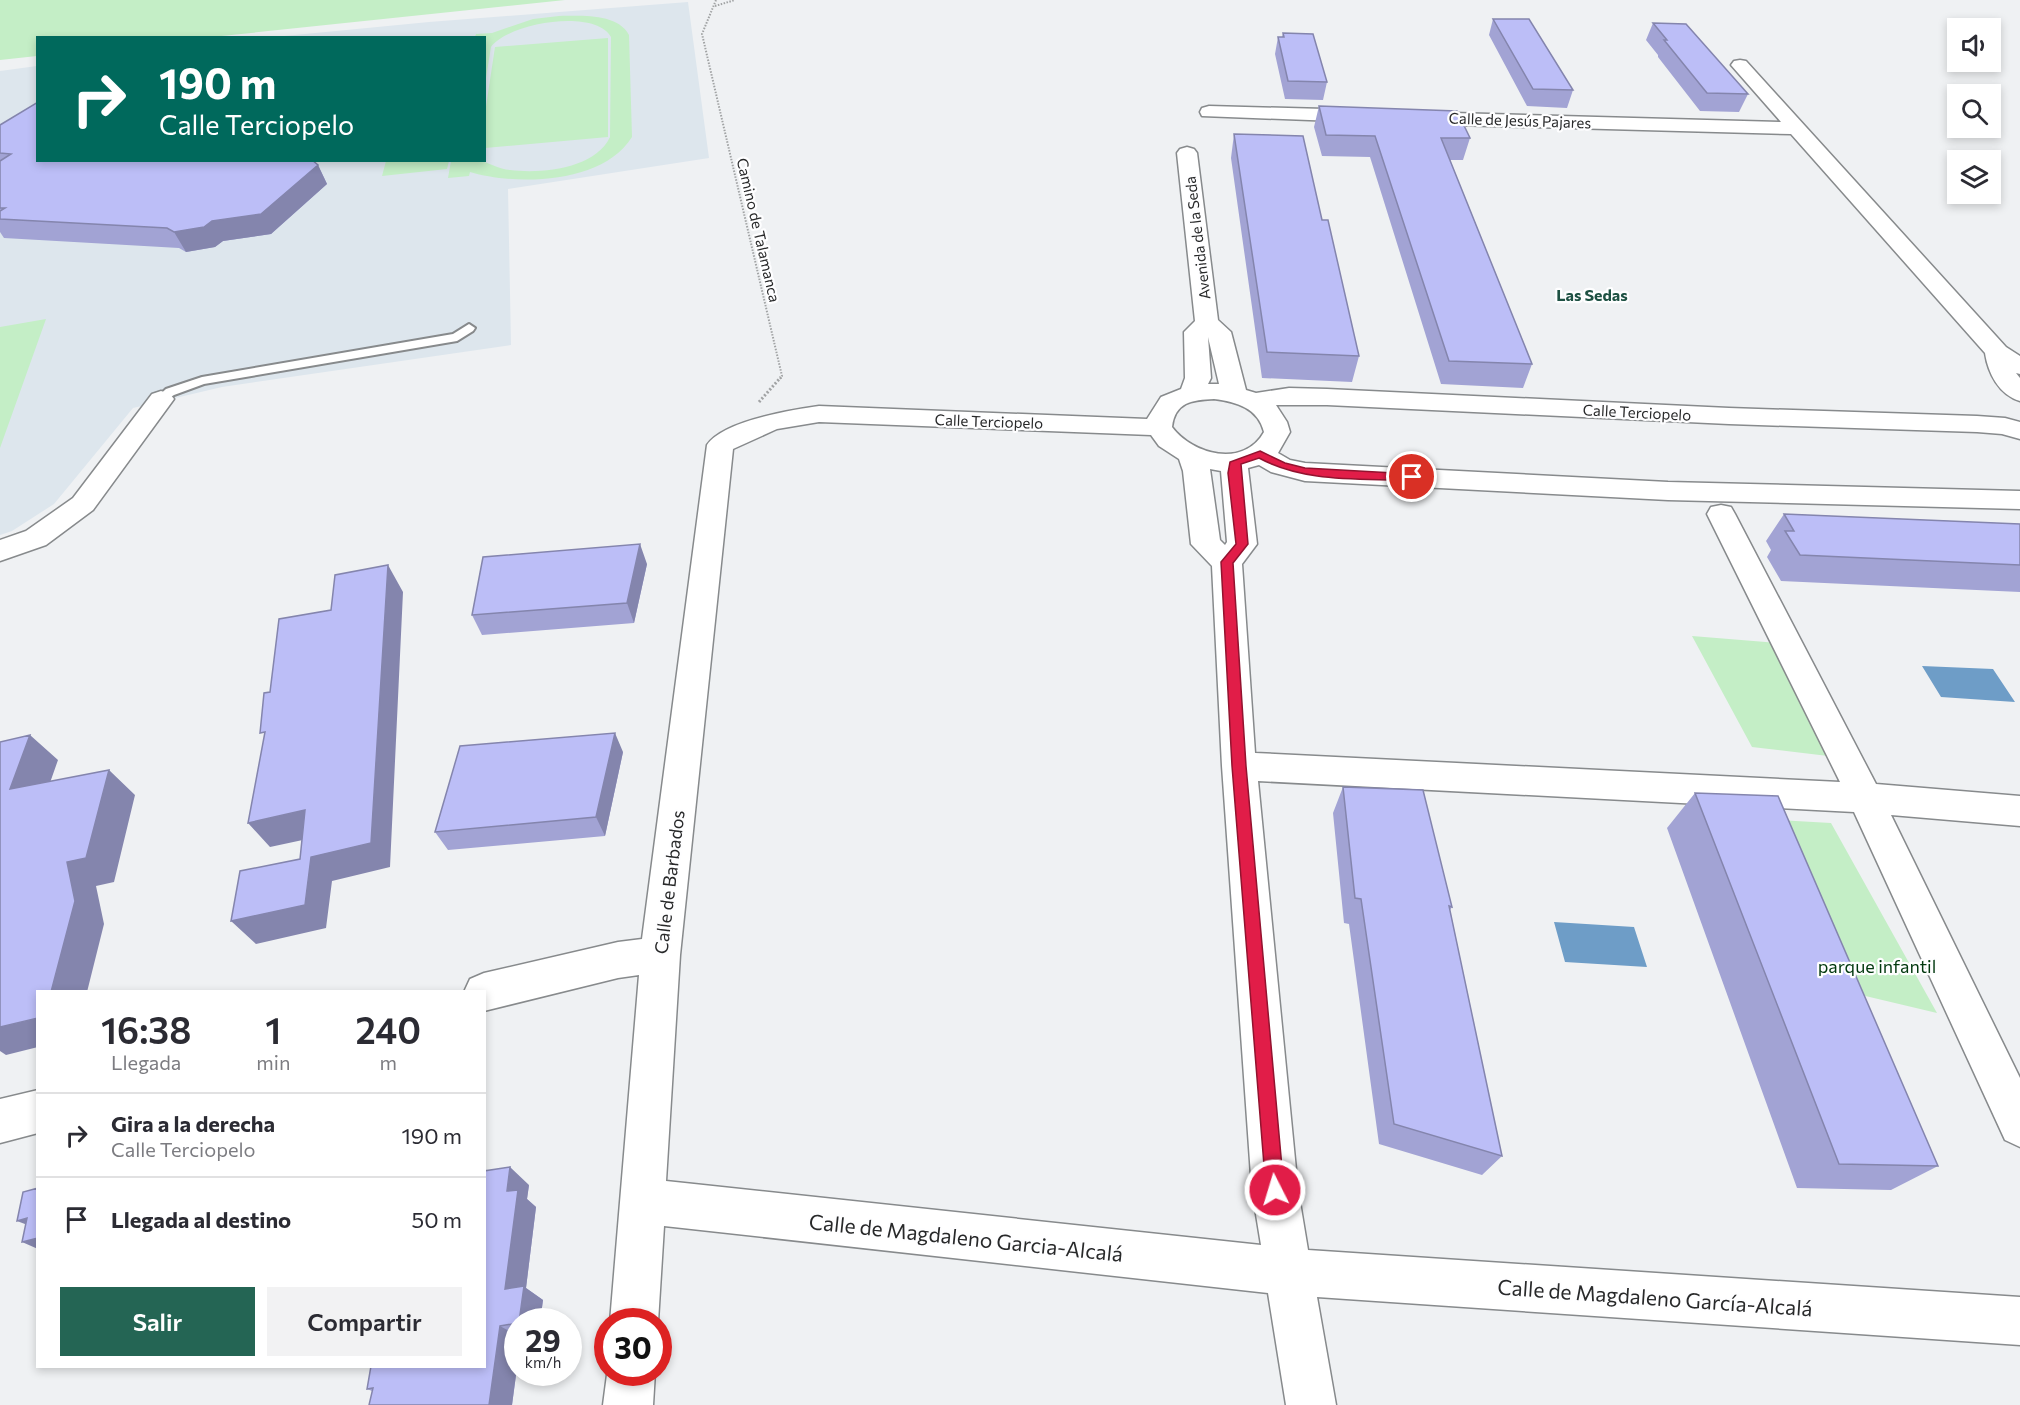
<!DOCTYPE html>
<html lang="es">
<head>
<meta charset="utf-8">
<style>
	:root { --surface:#fff; --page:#f2f2f3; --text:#2b2b33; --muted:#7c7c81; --line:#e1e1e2; --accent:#246554 }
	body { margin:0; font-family:Commissioner,sans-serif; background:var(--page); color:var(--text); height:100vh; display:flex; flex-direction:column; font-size:22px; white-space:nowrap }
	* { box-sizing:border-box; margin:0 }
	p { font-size:20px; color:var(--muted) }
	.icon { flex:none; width:33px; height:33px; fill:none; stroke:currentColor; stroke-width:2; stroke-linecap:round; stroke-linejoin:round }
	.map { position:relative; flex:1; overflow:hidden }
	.details { position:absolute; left:36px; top:990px; width:450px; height:378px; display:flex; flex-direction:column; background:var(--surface); border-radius:0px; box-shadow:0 3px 9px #0003 }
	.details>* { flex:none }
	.hud { position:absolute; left:36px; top:36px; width:450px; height:126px; border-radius:0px; box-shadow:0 3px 9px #0003; background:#00695c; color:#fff; overflow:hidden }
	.buttons { position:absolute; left:1947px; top:18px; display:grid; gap:12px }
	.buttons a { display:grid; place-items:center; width:54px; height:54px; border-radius:0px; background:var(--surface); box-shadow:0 3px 9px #0003; font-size:30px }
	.speed { position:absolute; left:504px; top:1308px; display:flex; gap:12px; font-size:30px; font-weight:700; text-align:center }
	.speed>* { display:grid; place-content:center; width:78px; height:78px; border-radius:50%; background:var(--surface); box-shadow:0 3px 9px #0003; line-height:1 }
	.speed small { font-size:15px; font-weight:400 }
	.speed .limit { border:9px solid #d22; background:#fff; color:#111 }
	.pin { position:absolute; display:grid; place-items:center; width:51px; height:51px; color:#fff; margin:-26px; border:3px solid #fff; border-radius:50%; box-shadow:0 2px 6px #0007 }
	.me { position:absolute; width:66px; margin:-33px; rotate:355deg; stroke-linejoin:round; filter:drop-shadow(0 0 4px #0008) }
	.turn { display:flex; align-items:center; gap:21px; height:126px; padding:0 24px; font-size:27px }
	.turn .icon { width:78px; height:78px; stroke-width:2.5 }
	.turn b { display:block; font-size:42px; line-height:51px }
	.eta { display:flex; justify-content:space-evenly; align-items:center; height:102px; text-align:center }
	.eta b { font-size:36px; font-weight:600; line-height:42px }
	.cta { display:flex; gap:12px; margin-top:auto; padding:12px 24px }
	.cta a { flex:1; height:69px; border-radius:0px; background:var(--accent); color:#fff; font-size:24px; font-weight:600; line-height:69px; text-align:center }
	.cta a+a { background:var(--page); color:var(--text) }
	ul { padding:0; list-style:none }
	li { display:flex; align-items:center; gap:18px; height:84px; padding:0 24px; border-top:2px solid var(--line) }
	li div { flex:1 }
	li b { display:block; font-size:22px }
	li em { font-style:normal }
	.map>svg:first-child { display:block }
	.built { fill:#dde6ed }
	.green { fill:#c4eec6 }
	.water { fill:#6e9dc7 }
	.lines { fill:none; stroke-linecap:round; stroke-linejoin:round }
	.lane-casing { stroke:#878a8c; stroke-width:4 }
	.street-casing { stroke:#878a8c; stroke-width:3 }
	.path-far1 { stroke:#a1a3a4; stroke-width:2; stroke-dasharray:1.5 1.5; stroke-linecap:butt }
	.path { stroke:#a1a3a4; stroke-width:3; stroke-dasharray:2 2; stroke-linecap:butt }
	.lane { fill:#fff; fill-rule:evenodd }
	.street { fill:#fff; fill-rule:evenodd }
	.wall { fill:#a2a3d4 }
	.shaded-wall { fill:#8485ad }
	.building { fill:#bcbef7; stroke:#8485ad; stroke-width:1.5 }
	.route { fill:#e11d48; stroke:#92132f; stroke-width:1.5 }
	.labels { text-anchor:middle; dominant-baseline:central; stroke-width:4.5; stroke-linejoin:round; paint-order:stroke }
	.far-street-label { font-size:15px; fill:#28292a; stroke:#fefeff }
	.far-neighbourhood-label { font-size:16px; font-weight:bold; fill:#1e5143; stroke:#fefeff }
	.street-label { font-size:18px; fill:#28292a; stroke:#fefeff }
	.park-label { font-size:18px; fill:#01380e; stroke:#fefeff }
	.near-street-label { font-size:21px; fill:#28292a; stroke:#fefeff }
</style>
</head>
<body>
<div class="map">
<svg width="2020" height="1405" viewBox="0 0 2020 1405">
	<rect width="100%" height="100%" fill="#eff1f3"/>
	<path class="built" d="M688 2 709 158 508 189 511 345 222 387 133 408 54 504 12 531 0 535V71L37 66 38 160H484V38L274 37 429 22Z"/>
	<path class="green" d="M0 0H565L212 37 38 38 37 56 0 60Z
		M559 16C581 16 617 13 629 35L632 137C603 184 517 186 470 172L469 176 448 178 451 161C460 160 471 159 479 160 489 163 499 169 510 170 541 174 595 169 610 137L611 37C595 8 508 23 491 47L485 84 484 38 475 37 476 34 492 33 533 19Z
		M608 38V137L485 148V113L495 47Z
		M386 161V160L449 161 447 169 382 176Z
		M46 319 0 448V327Z
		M1692 636 1778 643 1828 756 1752 747Z
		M1778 820 1831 823 1937 1013 1857 994Z"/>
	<path class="water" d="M1922 666 1993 669 2015 702 1941 697Z
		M1554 922 1634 927 1647 967 1565 962Z"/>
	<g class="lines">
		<defs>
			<path id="lane" d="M469 324 475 328 473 331 457 341 204 384 174 395 161 403 155 399 166 389 202 377 453 334Z"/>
			<path id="street" d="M1740 60 1746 61 2006 347 2020 356V374L2016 373 2020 378V401C1999 395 1988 373 1985 353L1791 134 1417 124 1410 122 1408 118 1410 114 1417 112 1781 122 1731 65 1734 61Z
				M1209 106 1362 110 1369 112 1371 116 1369 120 1362 122 1202 116 1200 112 1202 108Z
				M1187 147 1194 149 1197 153 1218 320 1231 332 1246 390 1256 393 1289 388 1327 389 1729 408 1977 416 2005 418 2020 422V439L2002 434 1977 432 1729 424 1327 405H1276L1287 422 1290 432 1278 453 1290 460 1305 463 1668 482 2020 491V509L1668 500 1305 481 1271 472 1259 465 1248 468 1257 544 1242 564 1255 753 1840 782 1707 514 1711 507 1721 505 1731 507 1735 514 1876 784 2020 796V826L1891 815 2020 1078V1147L2005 1140 1854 812 1258 781 1298 1190 1308 1250 2020 1297V1345L1317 1297 1336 1405H1286L1268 1293 664 1226 658 1322H610L639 975 618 978 484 1011V992H464L470 979 484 973 618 942 642 939 707 445C723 421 791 410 819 406L1147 419 1161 397 1181 389 1185 378 1184 332 1195 321 1177 153 1180 149ZM1208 337 1219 384H1208L1211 378ZM1214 399C1237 402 1258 408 1264 432 1244 468 1193 455 1172 427 1175 402 1192 400 1214 399ZM819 422 1151 435 1159 446 1179 459 1183 471 1191 544 1212 566 1222 766 1252 1190 1261 1245 666 1181 680 955 733 449 777 429ZM1210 469 1221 471 1227 542 1225 545 1220 540Z
				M161 391 170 394 174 399 93 510 46 545 0 561V540L26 531 73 498 152 394Z
				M38 1090V1133L0 1143V1099Z
				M608 1367V1372H655L653 1405H603Z"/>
		</defs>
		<use href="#lane" class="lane-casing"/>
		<use href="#street" class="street-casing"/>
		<path class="path-far1" d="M716 0 702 34 782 376 780 379
			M715 6 735 0"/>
		<path class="path" d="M759 402 781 377"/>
		<use href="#lane" class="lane"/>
		<use href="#street" class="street"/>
	</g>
	<path class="wall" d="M1493 19 1573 90 1567 108 1527 106 1489 35Z
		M1653 23 1748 94 1739 112 1700 111 1658 57V55L1646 40Z
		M1283 33 1327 82 1323 100 1285 99 1275 54 1278 37H1282Z
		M1319 106 1470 138 1463 160H1450L1532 364 1523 388 1441 384 1370 157 1322 156 1314 127Z
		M0 125 318 165 327 184 271 234 223 241 215 247 186 252 179 248 4 238 0 232Z
		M1234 134 1322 220 1359 356 1352 382 1262 378 1231 158Z
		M1784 514 2020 524V592L1781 581 1767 557 1771 550 1766 541Z
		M647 564 634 623 482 635 472 615Z
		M623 752 605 836 448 850 435 832Z
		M1343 787 1452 907 1450 910 1502 1156 1482 1175 1379 1144 1349 924 1344 923 1333 813Z
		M1695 793 1938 1166 1891 1190 1797 1188 1667 828Z
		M529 1185 527 1199 536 1207 526 1288 543 1300 540 1322H518V1360L512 1405 372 1391 367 1389Z"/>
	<path class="shaded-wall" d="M318 165 327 184 271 234 223 241 215 247 186 252 174 232Z
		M640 544 647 564 634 623 627 603Z
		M388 565 403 592 390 867 332 881 326 928 256 944 231 921 311 857Z
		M615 733 623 752 605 836 596 817Z
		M30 735 58 760 39 814 10 789Z
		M109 770 135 795 114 882 96 886 104 924 87 992H51L67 862Z
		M305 810 326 835 270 847 248 823Z
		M38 1018V1047L6 1055 0 1051V1027Z
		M510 1167 529 1185 527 1199 536 1207 526 1288 543 1300 540 1322H519L505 1289 507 1191Z
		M27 1218 38 1229 17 1221Z
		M38 1238V1249L22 1242Z
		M500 1326 518 1336V1360L512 1405H489Z"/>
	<path class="building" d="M1493 19H1529L1573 90 1533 89Z
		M1653 23 1686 24 1748 94 1707 93 1664 40H1667Z
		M1283 33 1313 34 1327 82 1288 81 1278 37H1284Z
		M38 102V160H312L318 165 261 214 212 221 204 227 174 232 167 228 0 219V211L5 208H0V161L11 154 0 153V125Z
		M1319 106 1457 111 1470 138H1441L1532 364 1449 361 1375 136 1326 135Z
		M1234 134 1303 136 1322 220H1328L1359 356 1267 352Z
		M1784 514 2020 524V565L1800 555 1785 531H1794Z
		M640 544 627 603 472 615 483 557Z
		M388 565 371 843 311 857 305 905 231 921 240 871 300 859 305 810 248 823 265 732 260 733 264 693 270 692 279 619 331 610 335 575Z
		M615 733 596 817 435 832 460 746Z
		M30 735 10 789 109 770 86 858 67 862 75 901 51 992H38V1018L0 1027V742Z
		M1343 787 1423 790 1452 907 1449 906 1502 1156 1394 1124 1361 899 1355 898Z
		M1695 793 1778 796 1938 1166 1839 1164Z
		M510 1167 507 1191 518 1190 505 1289 524 1286 519 1322H518V1323L500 1326 489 1405H369L373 1388 367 1389 371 1366H484V1171Z
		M38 1188V1238L22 1242 27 1218 17 1221 23 1192Z"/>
	<path class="route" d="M1260 451 1285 463 1305 468 1412 474 1418 477 1412 481C1361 478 1305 483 1259 458L1241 464 1248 544 1233 563 1246 766 1284 1190 1281 1197 1275 1200 1268 1197 1266 1190 1232 766 1221 562 1236 544 1228 473 1230 462Z"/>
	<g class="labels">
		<g class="far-street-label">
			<text transform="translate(1520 120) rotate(2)">Calle de Jesús Pajares</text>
			<text transform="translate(759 230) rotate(77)">Camino de Talamanca</text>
			<text transform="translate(1197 238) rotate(-97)">Avenida de la Seda</text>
			<text transform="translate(1637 412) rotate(3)">Calle Terciopelo</text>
			<text transform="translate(989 421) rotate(2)">Calle Terciopelo</text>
		</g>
		<g class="far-neighbourhood-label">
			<text x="1592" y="294">Las Sedas</text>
		</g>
		<g class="street-label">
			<text transform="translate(669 882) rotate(-83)">Calle de Barbados</text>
		</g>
		<g class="park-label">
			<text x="1877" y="966">parque infantil</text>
		</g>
		<g class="near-street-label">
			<text transform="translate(966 1237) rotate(6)">Calle de Magdaleno Garcia-Alcalá</text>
			<text transform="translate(1655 1297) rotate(4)">Calle de Magdaleno García-Alcalá</text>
		</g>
	</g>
</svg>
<div class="buttons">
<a><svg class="icon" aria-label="sound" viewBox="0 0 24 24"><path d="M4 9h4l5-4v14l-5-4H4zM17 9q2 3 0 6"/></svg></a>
<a><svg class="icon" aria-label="search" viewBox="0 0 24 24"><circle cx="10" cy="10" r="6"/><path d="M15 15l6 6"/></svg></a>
<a><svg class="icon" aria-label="layers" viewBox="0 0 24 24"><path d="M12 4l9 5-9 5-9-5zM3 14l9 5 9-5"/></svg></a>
</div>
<div class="speed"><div>29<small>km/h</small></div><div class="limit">30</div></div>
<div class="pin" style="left:1412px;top:477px;background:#d93025"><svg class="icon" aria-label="arrive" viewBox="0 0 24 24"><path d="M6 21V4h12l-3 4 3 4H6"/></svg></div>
<svg class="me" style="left:1275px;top:1190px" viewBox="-20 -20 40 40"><circle r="17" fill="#e11d48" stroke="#fff" stroke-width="3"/><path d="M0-11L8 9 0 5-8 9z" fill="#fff"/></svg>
<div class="hud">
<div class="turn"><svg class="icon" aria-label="right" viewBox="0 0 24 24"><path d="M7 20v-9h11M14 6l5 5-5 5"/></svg><div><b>190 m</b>Calle Terciopelo</div></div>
</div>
<section class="details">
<div class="eta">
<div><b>16:38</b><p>Llegada</p></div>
<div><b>1</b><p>min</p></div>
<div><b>240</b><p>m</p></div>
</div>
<ul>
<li><svg class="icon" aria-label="right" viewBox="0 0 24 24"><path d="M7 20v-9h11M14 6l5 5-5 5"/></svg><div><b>Gira a la derecha</b><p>Calle Terciopelo</p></div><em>190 m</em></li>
<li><svg class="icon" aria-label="arrive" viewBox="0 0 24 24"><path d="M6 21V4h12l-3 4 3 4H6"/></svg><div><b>Llegada al destino</b></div><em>50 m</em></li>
</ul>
<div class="cta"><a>Salir</a><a>Compartir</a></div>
</section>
</div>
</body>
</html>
